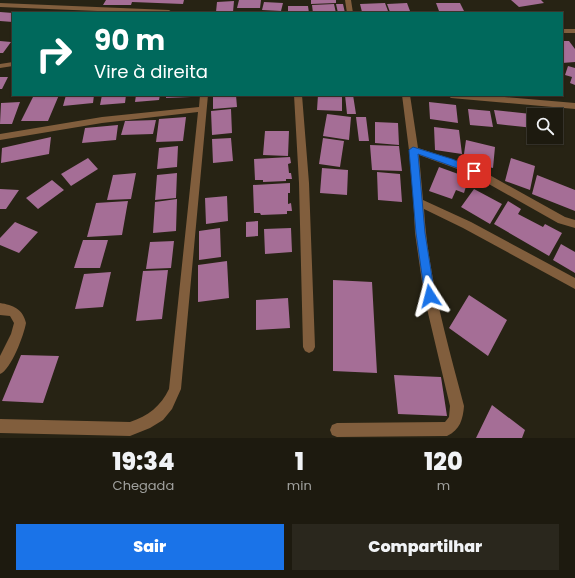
<!DOCTYPE html>
<html lang="pt">
<head>
<meta charset="utf-8">
<style>
	:root { --surface:#1d1a0f; --page:#2a271d; --text:#f1f3f6; --muted:#a0a19e; --line:#3b382f; --accent:#1a73e8 }
	body { margin:0; font-family:Poppins,sans-serif; background:var(--page); color:var(--text); height:100vh; display:flex; flex-direction:column; font-size:15px; white-space:nowrap }
	* { box-sizing:border-box; margin:0 }
	p { font-size:13px; color:var(--muted) }
	.icon { flex:none; width:22px; height:22px; fill:none; stroke:currentColor; stroke-width:2; stroke-linecap:round; stroke-linejoin:round }
	.map { position:relative; height:438px; overflow:hidden }
	.sheet { display:flex; flex-direction:column; background:var(--surface); flex:1 }
	.sheet>* { flex:none }
	.guide { position:absolute; left:12px; top:12px; width:551px; height:84px; border-radius:0px; box-shadow:0 1px 3px #0004,0 0 0 1px var(--line); background:#00695c; color:#fff; overflow:hidden }
	.controls { position:absolute; left:527px; top:108px; display:grid; gap:8px }
	.controls a { display:grid; place-items:center; width:36px; height:36px; border-radius:0px; background:var(--surface); box-shadow:0 1px 3px #0004,0 0 0 1px var(--line); font-size:20px }
	.pin { position:absolute; display:grid; place-items:center; width:34px; height:34px; color:#fff; margin:-17px; border-radius:8px; box-shadow:0 2px 6px #0006 }
	.me { position:absolute; width:44px; margin:-22px; rotate:351deg; stroke-linejoin:round; filter:drop-shadow(0 0 3px #0008) }
	.turn { display:flex; align-items:center; gap:14px; height:84px; padding:0 16px; font-size:18px }
	.turn .icon { width:52px; height:52px; stroke-width:2.5 }
	.turn b { display:block; font-size:28px; line-height:34px }
	.eta { display:flex; justify-content:space-evenly; align-items:center; height:68px; text-align:center }
	.eta b { font-size:24px; font-weight:800; line-height:28px }
	.button { display:flex; gap:8px; margin-top:auto; padding:8px 16px }
	.button a { flex:1; height:46px; border-radius:0px; background:var(--accent); color:#fff; font-size:16px; font-weight:800; line-height:46px; text-align:center }
	.button a+a { background:var(--page); color:var(--text) }
	.map>svg:first-child { display:block }
	.building { fill:#a56e96 }
	.lines { fill:none; stroke-linecap:round; stroke-linejoin:round }
	.minor { fill:#815e3d; fill-rule:evenodd }
	.route { fill:#1a73e8; stroke:#114b97 }
</style>
</head>
<body>
<div class="map">
<svg width="575" height="438" viewBox="0 0 575 438">
	<rect width="100%" height="100%" fill="#272314"/>
	<path class="building" d="M106 0H184L183 4 132 2 131 5H103Z
		M239 0H261L260 8H237Z
		M311 0H336V3L311 4Z
		M511 0H541L544 3 519 7Z
		M234 1 233 12H216L217 2Z
		M264 2 283 3 281 11 262 10Z
		M385 3 388 11 362 12 360 4Z
		M407 3 410 11 390 12 387 4Z
		M436 3H460L464 11H439Z
		M334 4 336 13H313L312 5Z
		M336 4H343L345 13H338Z
		M288 6H308L309 13H288Z
		M0 12 13 13V22L0 21Z
		M0 41 11 42 3 53H0Z
		M562 41H569L575 49V62L562 63V52H567H562Z
		M568 66 575 68V85L570 83 572 77 565 75Z
		M0 77H8L2 89H0Z
		M34 95H59L48 121H21Z
		M66 95H94L93 103 63 106Z
		M102 95H126L125 103 100 105Z
		M136 95H160L159 100 135 102Z
		M166 95H191V97L166 98Z
		M213 95H236L237 107 213 109Z
		M318 95H342V111L317 110Z
		M345 95H353L356 114H347Z
		M20 102 12 124H0L1 103Z
		M429 102 456 105 458 123 430 119Z
		M231 109 232 133 212 135 211 111Z
		M468 109 490 111 493 127 470 125Z
		M494 110 531 114 534 128 497 124Z
		M327 114 351 117 349 140 323 136Z
		M186 117 183 141 156 142 159 119Z
		M356 117H366L369 141H359Z
		M156 120 153 134 121 135 125 121Z
		M375 122 398 123 399 145 375 143Z
		M118 125 116 140 82 143 85 128Z
		M434 127 459 130 462 154 435 150Z
		M265 131H289L288 156 263 155Z
		M51 137 49 154 1 163 2 148Z
		M231 138 233 161 213 163 212 139Z
		M323 138 344 141 340 167 319 164Z
		M466 140 495 147 493 168 463 161Z
		M370 145 399 146 402 171 372 170Z
		M178 146 177 167 157 169 159 148Z
		M290 157 291 163 288 164 289 173H291L292 179H286V181L263 182V180H255L254 159Z
		M88 158 98 169 71 186 61 174Z
		M511 158 535 166 530 190 505 181Z
		M439 167 461 175 460 177 468 180 464 193 456 190 452 199 429 191Z
		M322 168 348 170 347 195 320 193Z
		M377 172 400 174 402 202 378 200Z
		M136 173 131 199 107 200 113 175Z
		M177 173 176 198 155 200 157 175Z
		M537 175 575 190V211L532 194Z
		M52 180 64 190 38 209 26 198Z
		M290 183V193H288V204L291 203 292 211H287V214L261 215 260 213H254L253 185Z
		M0 189 19 190 6 209H0Z
		M474 189 502 204 490 224 461 207Z
		M227 196 228 221 206 224 205 198Z
		M177 199 176 231 153 233 155 202Z
		M128 201 122 235 87 237 96 203Z
		M508 201 521 209 518 214 543 227 545 224 562 233 549 256 494 224Z
		M258 221V236L246 237V222Z
		M15 222 38 232 19 253 0 245V238Z
		M220 228 221 257 199 260V231Z
		M291 228 292 252 265 254 264 229Z
		M83 240H108L100 268H74Z
		M174 241 171 268 146 269 150 242Z
		M561 244 575 252V273L553 260Z
		M227 261 229 298 198 302V265Z
		M168 270 162 319 136 321 143 271Z
		M111 272 103 307 75 309 84 274Z
		M333 280 372 282 377 373 333 371Z
		M469 295 507 320 488 356 449 328Z
		M288 298 290 328 256 330V300Z
		M21 355 59 356 43 403 2 401Z
		M394 375 441 377 447 416 398 414Z
		M492 405 525 430 522 438H476Z"/>
	<g class="lines">
		<path class="minor" d="M345 0H351L353 13H347Z
			M0 3 169 10 172 12 146 13 0 7Z
			M562 29H575V33H562Z
			M13 62V66L0 68V64Z
			M200 95H208L181 389 172 409 163 420 150 428 130 436 0 433V419L130 422C148 416 161 406 169 389L198 112 102 123 0 140V134L102 117 199 107Z
			M294 95H302L309 183 315 347 313 351 309 353 305 351 303 347 299 183Z
			M402 95H410L418 148 452 159 477 168 565 217 575 220V228L558 223 471 174 419 155 423 200 471 222 575 278V289L463 228 424 209C428 276 447 341 464 406 463 419 460 430 447 436L337 437 332 435 330 430 332 425 337 423 445 422 449 417 450 406 424 296 415 233 412 174Z
			M447 95H481L575 103V109L451 98Z
			M0 303C13 305 23 309 26 323 24 335 11 370 0 374V356L11 334 14 323 10 316 0 315Z"/>
	</g>
	<path class="route" d="M413 147 452 159 477 169 478 171 474 174 418 154 425 233 435 296 434 300 430 301 427 300 425 296 416 233 409 150Z"/>
</svg>
<div class="controls">
<a><svg class="icon" aria-label="search" viewBox="0 0 24 24"><circle cx="10" cy="10" r="6"/><path d="M15 15l6 6"/></svg></a>
</div>
<div class="pin" style="left:474px;top:171px;background:#d93025"><svg class="icon" aria-label="arrive" viewBox="0 0 24 24"><path d="M6 21V4h12l-3 4 3 4H6"/></svg></div>
<svg class="me" style="left:430px;top:296px" viewBox="-20 -20 40 40"><path d="M0-17L14 15 0 8-14 15z" fill="#1a73e8" stroke="#fff" stroke-width="4"/></svg>
<div class="guide">
<div class="turn"><svg class="icon" aria-label="right" viewBox="0 0 24 24"><path d="M7 20v-9h11M14 6l5 5-5 5"/></svg><div><b>90 m</b>Vire à direita</div></div>
</div>
</div>
<section class="sheet">
<div class="eta">
<div><b>19:34</b><p>Chegada</p></div>
<div><b>1</b><p>min</p></div>
<div><b>120</b><p>m</p></div>
</div>
<div class="button"><a>Sair</a><a>Compartilhar</a></div>
</section>
</body>
</html>
